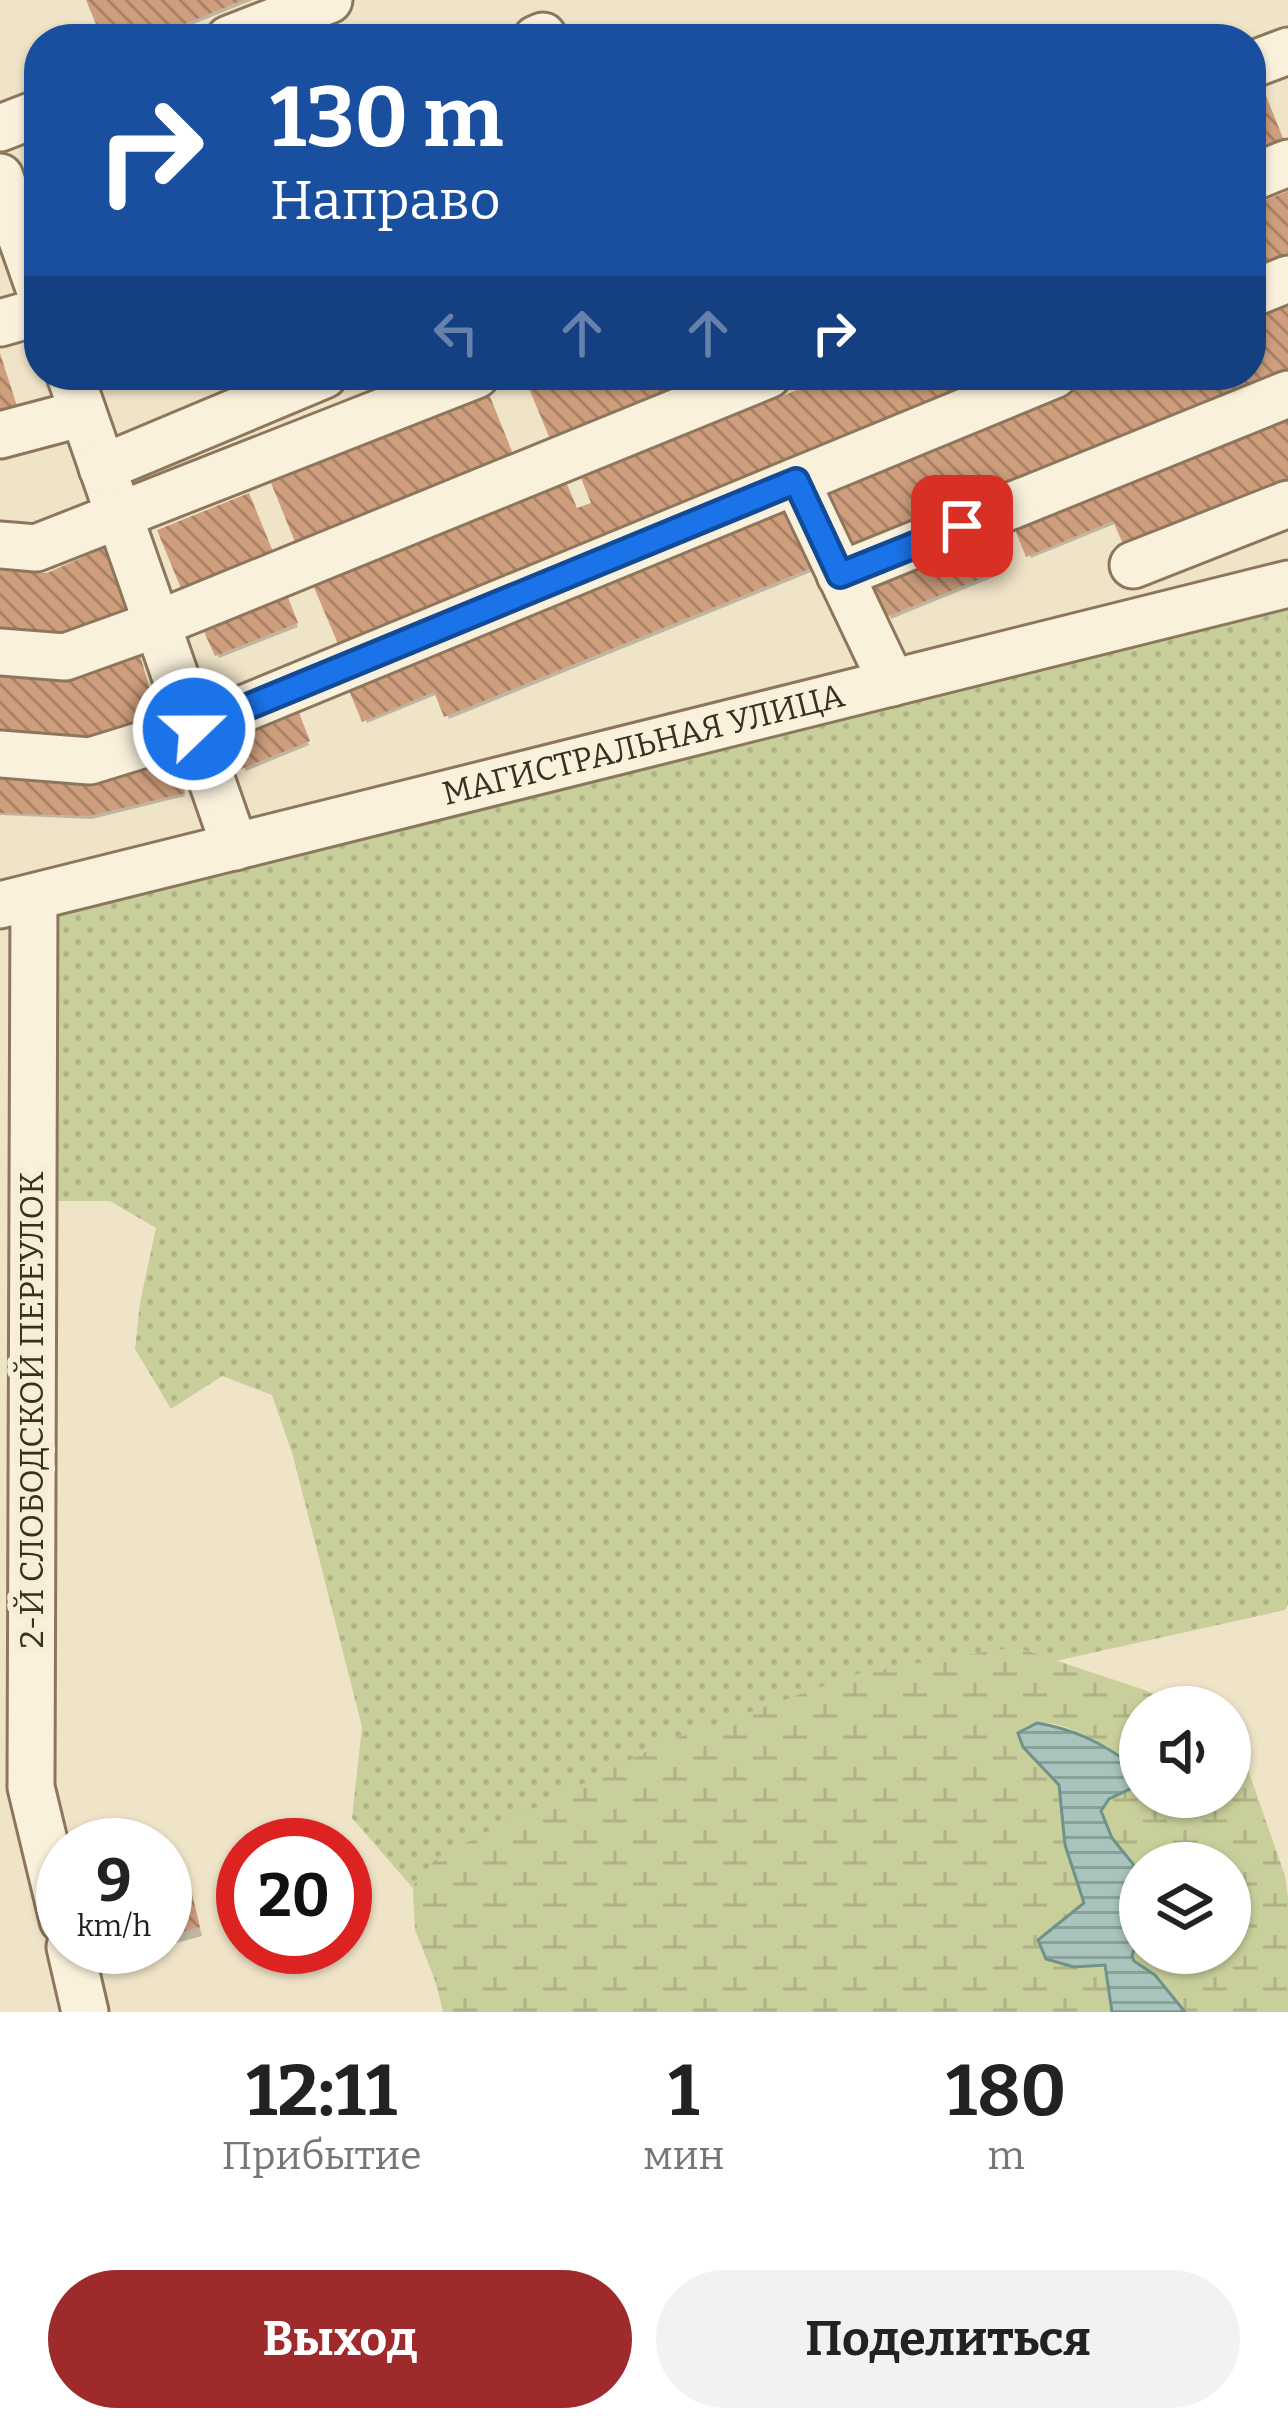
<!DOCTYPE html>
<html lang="ru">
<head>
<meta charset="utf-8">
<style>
	:root { --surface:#fff; --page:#f2f2f2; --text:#222; --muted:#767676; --accent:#9e2a2b }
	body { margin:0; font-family:Bitter,serif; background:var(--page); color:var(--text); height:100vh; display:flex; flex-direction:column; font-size:45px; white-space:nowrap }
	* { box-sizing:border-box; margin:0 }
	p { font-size:39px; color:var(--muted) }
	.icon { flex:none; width:66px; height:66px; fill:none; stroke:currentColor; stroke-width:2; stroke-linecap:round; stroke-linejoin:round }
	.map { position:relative; height:2012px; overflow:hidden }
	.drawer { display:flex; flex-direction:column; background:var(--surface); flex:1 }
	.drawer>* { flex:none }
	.hud { position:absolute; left:24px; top:24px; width:1242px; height:366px; border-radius:48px; box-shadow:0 3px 9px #0004; background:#1a4fa0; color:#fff; overflow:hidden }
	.fabs { position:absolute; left:1119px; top:1686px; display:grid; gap:24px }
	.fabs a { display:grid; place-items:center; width:132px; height:132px; border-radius:50%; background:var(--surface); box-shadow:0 3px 9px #0004; font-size:60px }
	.speed { position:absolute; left:36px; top:1818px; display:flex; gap:24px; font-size:60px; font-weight:700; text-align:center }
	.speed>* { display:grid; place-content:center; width:156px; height:156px; border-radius:50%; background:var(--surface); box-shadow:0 3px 9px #0004; line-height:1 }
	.speed small { font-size:30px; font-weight:400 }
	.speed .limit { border:18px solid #d22; background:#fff; color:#111 }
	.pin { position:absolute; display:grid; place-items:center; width:102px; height:102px; color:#fff; margin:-51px; border-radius:24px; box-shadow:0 6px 18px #0006 }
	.me { position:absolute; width:132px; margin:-66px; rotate:68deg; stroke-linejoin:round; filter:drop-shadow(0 0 9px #0008) }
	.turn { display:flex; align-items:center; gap:42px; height:252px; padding:0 48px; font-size:54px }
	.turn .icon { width:156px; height:156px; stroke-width:2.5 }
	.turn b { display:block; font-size:84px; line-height:102px }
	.lanes { display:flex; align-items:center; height:114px; padding:0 48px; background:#0003; justify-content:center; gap:60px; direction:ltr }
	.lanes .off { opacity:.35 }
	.eta { display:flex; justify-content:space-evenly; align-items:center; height:204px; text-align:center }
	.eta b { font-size:72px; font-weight:700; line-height:84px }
	.cta { display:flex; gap:24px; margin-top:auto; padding:24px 48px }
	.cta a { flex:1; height:138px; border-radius:72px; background:var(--accent); color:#fff; font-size:48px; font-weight:700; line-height:138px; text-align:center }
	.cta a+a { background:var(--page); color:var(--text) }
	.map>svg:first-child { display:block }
	.grass { fill:url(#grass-dots) }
	.wetland { fill:url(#wetland-marsh) }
	.water { fill:url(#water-rules); stroke:#6f938a; stroke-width:3 }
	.shadow { fill:#0003 }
	.building { fill:url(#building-back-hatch) }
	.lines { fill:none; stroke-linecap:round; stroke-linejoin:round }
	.minor-casing { stroke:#8d765c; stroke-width:51 }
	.minor { stroke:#faf1dc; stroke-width:45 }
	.route-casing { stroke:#114b97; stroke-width:30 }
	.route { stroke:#1a73e8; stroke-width:21 }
	.labels { text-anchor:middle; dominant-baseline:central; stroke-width:12; stroke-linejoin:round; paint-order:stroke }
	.street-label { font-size:33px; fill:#3d2e20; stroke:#f7eed8 }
</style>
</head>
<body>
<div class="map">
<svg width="1288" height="2012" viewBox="0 0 1288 2012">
	<defs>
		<pattern id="grass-dots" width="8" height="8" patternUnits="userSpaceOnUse" patternTransform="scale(3)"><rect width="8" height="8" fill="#c9cf9b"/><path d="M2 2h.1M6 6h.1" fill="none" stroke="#aeb285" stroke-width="1.8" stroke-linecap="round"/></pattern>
		<pattern id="wetland-marsh" width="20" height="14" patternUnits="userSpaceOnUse" patternTransform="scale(3)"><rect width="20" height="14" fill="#c9cf9b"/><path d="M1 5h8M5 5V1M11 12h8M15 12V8" fill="none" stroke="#aeb285"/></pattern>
		<pattern id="water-rules" width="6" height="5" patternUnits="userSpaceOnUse" patternTransform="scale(3)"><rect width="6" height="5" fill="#a9c4bc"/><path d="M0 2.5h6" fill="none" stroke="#8ba098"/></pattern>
		<pattern id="building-back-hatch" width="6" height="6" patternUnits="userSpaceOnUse" patternTransform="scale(3)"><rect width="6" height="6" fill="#cf9f7d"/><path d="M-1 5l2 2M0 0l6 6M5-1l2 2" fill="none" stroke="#a98266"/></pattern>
	</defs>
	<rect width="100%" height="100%" fill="#f0e4c8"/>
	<path class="grass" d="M1288 608V1605L1285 1610 898 1696 431 1909 352 1818 362 1727 293 1456 272 1395 222 1376 171 1409 135 1349 140 1303 156 1228 110 1201H56L38 902Z"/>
	<path class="wetland" d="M1015 1647 1145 1690 1180 1707H1140V1797H1230V1732L1236 1735 1285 1876 1288 1897V2012H1185L1155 1975 1134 1961 1132 1956 1140 1931V1953H1230V1863H1140V1882L1133 1864 1112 1838 1101 1811 1132 1765C1110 1750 1066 1719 1038 1723 1031 1724 1025 1730 1019 1733L1023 1747 1059 1785 1065 1845 1084 1904 1074 1967 1105 1964 1112 2012H443L436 1983 415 1930 413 1890 416 1880 438 1857 665 1742 861 1673Z"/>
	<path class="water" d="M1037 1723C1074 1729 1102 1743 1132 1765L1134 1787 1109 1799 1101 1811 1112 1838 1133 1864 1140 1882V1931L1132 1956 1134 1961 1155 1975 1185 2012H1112L1105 1965 1074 1967 1046 1959 1038 1940 1084 1903 1065 1845 1059 1785 1023 1747 1018 1733Z"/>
	<path class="shadow" d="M90 0H253L157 39H106Z
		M315 24 321 39H278Z
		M842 375H1010L342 646 317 587 576 512Z
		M1288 414 1117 523 1031 558 1016 524Z
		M786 514 811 572 449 719 438 694 367 723 352 690Z
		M979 541 994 577 891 619 876 583Z
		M284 594 298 627 219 658 205 626Z
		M297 716 309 745 246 771 234 742Z
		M158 722 85 740 0 735Z
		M177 768 185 796 92 819 0 815V779L92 785Z
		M184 1873 189 1882 202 1936 165 1946V1878Z"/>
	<path class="building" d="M86 0H243L148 39H102Z
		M1260 81 1287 148 1251 162V84Z
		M1288 191V258L1251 273V206Z
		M1288 303V373L850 551 826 491 1112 375H1251V318Z
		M0 353 17 406 0 410Z
		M534 375H727L553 446 525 379Z
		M834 375H1000L338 644 313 585 566 482 577 508 591 503 581 478Z
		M489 394 515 459 297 547 271 483Z
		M1288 411V485L1126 551 1113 521 1026 557 1012 522Z
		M249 493 274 554 182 591 157 530Z
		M788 510 811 568 444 717 434 692 362 722 348 688Z
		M980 538 995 573 886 617 872 582Z
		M108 546 130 611 54 644 0 638V569L47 573Z
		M285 590 298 623 215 656 201 625Z
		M140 655 158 718 82 737 0 733V669L75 674Z
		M299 713 310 741 241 769 230 741Z
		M176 761 185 793 89 816 0 813V776L92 782Z
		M186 1870 200 1927 165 1936V1875Z"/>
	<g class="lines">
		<defs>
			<g id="minor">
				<path d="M229 39 329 0"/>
				<path d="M536 39 543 36"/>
				<path d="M1251 65 1288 51"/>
				<path d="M0 128 39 113"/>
				<path d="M0 177 39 288"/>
				<path d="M1251 178 1288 163"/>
				<path d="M1251 294 1288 279"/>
				<path d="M0 323 39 312"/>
				<path d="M70 375 235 847"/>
				<path d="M0 435 83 413"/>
				<path d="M102 468 324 375"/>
				<path d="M796 481 892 683"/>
				<path d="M0 545 36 548 476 375"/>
				<path d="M1133 565 1288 504"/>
				<path d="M840 575 1288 394"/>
				<path d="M0 652 65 657 157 624 768 375"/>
				<path d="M0 754 90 761 194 729 1054 375"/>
				<path d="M34 897 31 1787 63 1920"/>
				<path id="s1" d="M0 905 1288 584"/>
				<path d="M70 1947 85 2012"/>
			</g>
		</defs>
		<use href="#minor" class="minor-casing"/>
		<use href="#minor" class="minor"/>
	</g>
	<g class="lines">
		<defs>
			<path id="route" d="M194 729 796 481 840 575 962 526"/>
		</defs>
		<use href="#route" class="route-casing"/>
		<use href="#route" class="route"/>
	</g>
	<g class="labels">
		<g class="street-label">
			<text stroke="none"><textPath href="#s1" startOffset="663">МАГИСТРАЛЬНАЯ УЛИЦА</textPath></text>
			<text transform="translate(32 1410) rotate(-90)">2-Й СЛОБОДСКОЙ ПЕРЕУЛОК</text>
		</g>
	</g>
</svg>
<div class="fabs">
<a><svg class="icon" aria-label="sound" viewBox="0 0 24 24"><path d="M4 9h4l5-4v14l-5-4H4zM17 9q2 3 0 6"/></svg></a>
<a><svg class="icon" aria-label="layers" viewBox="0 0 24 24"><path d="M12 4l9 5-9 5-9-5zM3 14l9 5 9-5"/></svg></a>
</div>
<div class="speed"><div>9<small>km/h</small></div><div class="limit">20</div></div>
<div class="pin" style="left:962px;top:526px;background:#d93025"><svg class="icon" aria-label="arrive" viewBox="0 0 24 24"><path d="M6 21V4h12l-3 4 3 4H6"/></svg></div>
<svg class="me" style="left:194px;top:729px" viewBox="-20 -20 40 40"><circle r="17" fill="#1a73e8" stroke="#fff" stroke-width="3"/><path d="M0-11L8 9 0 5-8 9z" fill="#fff"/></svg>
<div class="hud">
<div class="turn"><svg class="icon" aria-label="right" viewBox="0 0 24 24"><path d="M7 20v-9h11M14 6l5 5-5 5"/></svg><div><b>130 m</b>Направо</div></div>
<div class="lanes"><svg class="icon off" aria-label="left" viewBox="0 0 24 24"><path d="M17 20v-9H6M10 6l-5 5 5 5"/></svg><svg class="icon off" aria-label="ahead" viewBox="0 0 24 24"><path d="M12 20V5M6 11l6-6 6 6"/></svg><svg class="icon off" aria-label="ahead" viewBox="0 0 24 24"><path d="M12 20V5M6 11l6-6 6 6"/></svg><svg class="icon" aria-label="right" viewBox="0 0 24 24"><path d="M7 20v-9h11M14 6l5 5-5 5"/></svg></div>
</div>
</div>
<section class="drawer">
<div class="eta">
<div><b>12:11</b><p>Прибытие</p></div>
<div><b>1</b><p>мин</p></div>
<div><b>180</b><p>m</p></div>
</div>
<div class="cta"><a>Выход</a><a>Поделиться</a></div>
</section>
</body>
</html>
